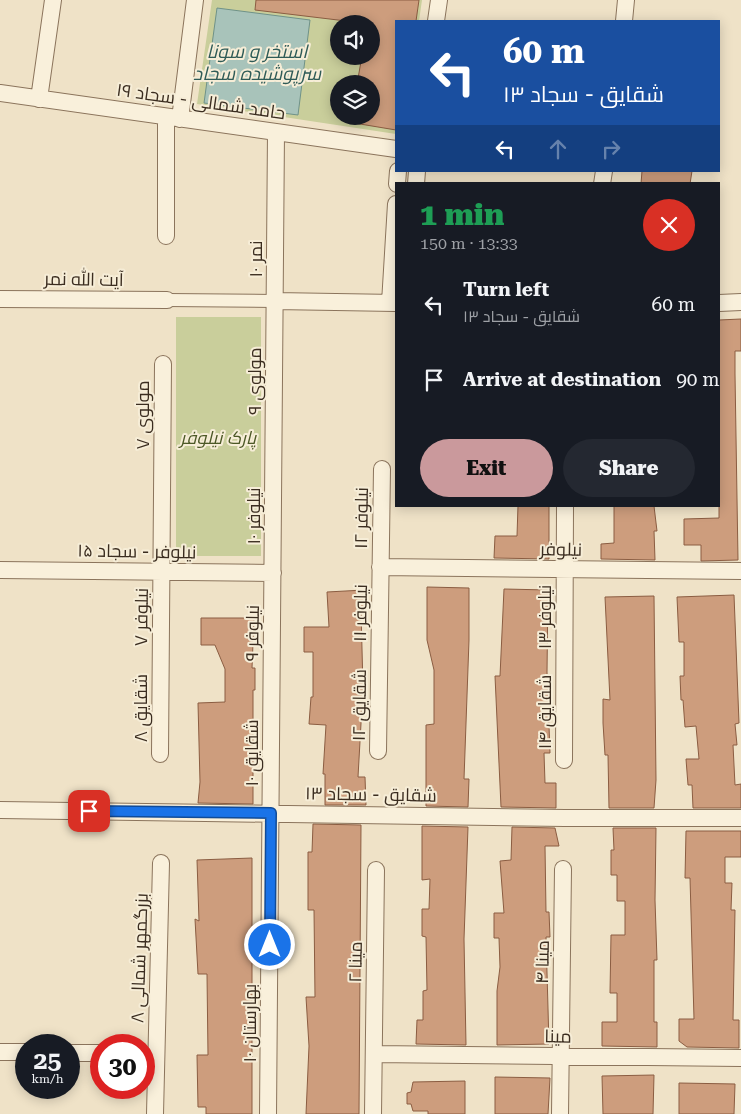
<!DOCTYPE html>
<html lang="en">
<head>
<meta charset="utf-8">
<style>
	:root { --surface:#171b24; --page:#242831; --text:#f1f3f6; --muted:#9ea1a6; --accent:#ca999c }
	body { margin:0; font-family:"Roboto Serif",Cairo,serif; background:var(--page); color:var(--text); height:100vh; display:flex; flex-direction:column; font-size:19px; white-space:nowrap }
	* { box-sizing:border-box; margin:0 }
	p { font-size:16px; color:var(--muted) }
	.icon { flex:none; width:28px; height:28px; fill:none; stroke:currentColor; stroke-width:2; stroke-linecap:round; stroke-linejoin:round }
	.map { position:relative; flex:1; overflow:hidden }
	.side { position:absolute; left:395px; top:182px; width:325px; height:325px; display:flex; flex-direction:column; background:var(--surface); border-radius:0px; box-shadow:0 2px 12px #0003 }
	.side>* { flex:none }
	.guide { position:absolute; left:395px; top:20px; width:325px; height:152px; border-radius:0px; box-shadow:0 2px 12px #0003; background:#1a4fa0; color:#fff; overflow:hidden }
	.tools { position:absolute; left:330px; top:15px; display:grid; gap:10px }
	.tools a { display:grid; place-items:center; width:50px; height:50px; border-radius:50%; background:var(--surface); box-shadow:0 2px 12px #0003; font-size:25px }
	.speed { position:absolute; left:15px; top:1034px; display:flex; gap:10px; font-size:25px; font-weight:700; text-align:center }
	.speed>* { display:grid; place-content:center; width:65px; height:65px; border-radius:50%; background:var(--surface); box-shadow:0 2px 12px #0003; line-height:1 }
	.speed small { font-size:12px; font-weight:400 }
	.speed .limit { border:8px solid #d22; background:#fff; color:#111 }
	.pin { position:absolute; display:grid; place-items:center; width:42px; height:42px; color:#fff; margin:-21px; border-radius:10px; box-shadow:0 2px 8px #0006 }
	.me { position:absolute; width:55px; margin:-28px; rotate:0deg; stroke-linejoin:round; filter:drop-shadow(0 0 4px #0008) }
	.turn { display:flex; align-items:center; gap:18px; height:105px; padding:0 25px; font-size:22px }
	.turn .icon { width:65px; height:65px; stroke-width:2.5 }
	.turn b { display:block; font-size:35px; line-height:42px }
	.lanes { display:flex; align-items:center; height:48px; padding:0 25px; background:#0003; justify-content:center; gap:25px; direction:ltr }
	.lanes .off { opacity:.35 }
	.round { display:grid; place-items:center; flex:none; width:52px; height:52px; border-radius:26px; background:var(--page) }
	.head { display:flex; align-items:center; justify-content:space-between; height:85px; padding:0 25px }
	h1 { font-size:30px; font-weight:800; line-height:38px; color:#1e9e55 }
	.cta { display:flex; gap:10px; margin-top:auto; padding:10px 25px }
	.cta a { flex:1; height:58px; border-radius:30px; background:var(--accent); color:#111; font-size:20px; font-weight:800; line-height:58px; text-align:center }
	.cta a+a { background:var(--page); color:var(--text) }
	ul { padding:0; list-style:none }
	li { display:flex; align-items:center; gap:15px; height:75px; padding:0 25px }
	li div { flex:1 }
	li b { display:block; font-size:19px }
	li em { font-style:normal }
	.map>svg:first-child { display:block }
	.green { fill:#c9ce9b; fill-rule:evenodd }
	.water { fill:#a8c3ba; stroke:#6f9288 }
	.building { fill:#cd9d7d; stroke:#8b5d42 }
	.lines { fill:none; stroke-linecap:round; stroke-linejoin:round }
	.pedestrian-casing { stroke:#8b745c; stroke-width:14 }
	.minor-casing { stroke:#8b745c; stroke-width:18 }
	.pedestrian { stroke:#f9f0db; stroke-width:12 }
	.minor { stroke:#f9f0db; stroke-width:16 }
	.route-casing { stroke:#114b97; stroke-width:12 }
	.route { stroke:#1a73e8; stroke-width:9 }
	.labels { text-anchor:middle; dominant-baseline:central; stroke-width:4; stroke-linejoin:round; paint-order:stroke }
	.street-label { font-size:18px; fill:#3b2d20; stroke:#f6edd7 }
	.park-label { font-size:18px; font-style:italic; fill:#4c5826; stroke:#f6edd7 }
	.water-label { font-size:19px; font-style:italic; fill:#2f5b57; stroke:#f6edd7 }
</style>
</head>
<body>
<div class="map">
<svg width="741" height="1114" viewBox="0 0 741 1114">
	<rect width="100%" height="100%" fill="#efe2c7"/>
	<path class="green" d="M212 0H422L419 21H396V134L197 104ZM339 24H371V56H339ZM339 84H371V116H339Z
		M176 317H261V556H176Z"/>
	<path class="water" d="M217 8 310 20 298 115 204 103Z"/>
	<path class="building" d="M256 0H419L416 21H396V130L348 122 349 116H371V84H357L362 56H371V24L255 10Z
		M642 171H692L690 184H641Z
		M741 319V351H735V374L738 560 701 561V545H684V519L719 518V320Z
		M518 506H549V559L494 558 495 536H517Z
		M614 506H654L657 531H654L655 560 601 559V544L614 543Z
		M427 587 469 588V640L464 779H469L468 807 426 806V725L434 724V670L427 640Z
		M504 589 548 590 547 672 550 753H544L545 783H556V808L501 807 495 676H500Z
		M364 590 365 609 361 610 363 688 358 777H365L366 805H325V774H323L326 725 309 724 311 697H313V652H304V627H329L327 592Z
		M734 595 739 723 735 724 737 745H733L735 785 741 784V808H693L692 785H688L686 759H699L696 726 685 727 683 700H681L680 676H684V642H679L677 597Z
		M654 596 656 780 654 808H609L608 755H605L603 723V699L610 700 605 597Z
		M201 618H254L252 668H255V690H253V804L198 803 200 782 198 703 225 702V669L215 645H201Z
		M313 824 361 825 359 1114H306L309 1046 306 997H315L314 910H308V852H312Z
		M422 826 468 827 464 939 466 1045 416 1044 417 1020H423V991L427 990 426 937 422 936V909H429L430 879 422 880Z
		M512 827 555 828 559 846H545L546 912H549L550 937H546L549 1044 497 1045V991L500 967 499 938H494V913H504L500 861 511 860Z
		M613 828H656L655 900 657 960H654V1022H657V1047L602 1046V1022H617V993H610L611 935H625V901H617V875H611V850H614Z
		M686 831H741V857H725V883H732L731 910H735L733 1020H739V1048L687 1047 679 1041V1019H694L690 878H685Z
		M252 858V1114H206V1107H198L197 1055H208L207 974H198L195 919 199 921 197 860Z
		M654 1075 653 1114H603L602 1076Z
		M495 1077 550 1078 548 1114H495Z
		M465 1081V1114H428V1111H413L411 1104H407V1093L411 1092 413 1082Z
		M679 1083 735 1084 734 1114H679Z"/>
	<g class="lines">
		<defs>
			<path id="pedestrian" d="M167 300 275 301"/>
			<path id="minor" d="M436 21 439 0
				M624 21 626 0
				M0 93 396 149
				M39 99 53 0
				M166 117V236
				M180 119 195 0
				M397 184 398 171
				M416 184 417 171
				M602 184 604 171
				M0 299 167 300
				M275 301 396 303
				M390 303 396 204
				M719 303 741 302
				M380 567 741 571
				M0 570 273 573
				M378 751 382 469
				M160 754 163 364
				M564 760 565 506
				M0 810 565 818H741
				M0 1052H26
				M69 1053H101
				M374 1054 741 1058
				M155 1114 161 863
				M268 1114 276 132
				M373 1114 376 870
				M560 1114 563 869"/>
		</defs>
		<use href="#pedestrian" class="pedestrian-casing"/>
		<use href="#minor" class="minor-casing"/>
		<use href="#pedestrian" class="pedestrian"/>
		<use href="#minor" class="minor"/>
	</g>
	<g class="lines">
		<defs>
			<path id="route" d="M89 811 271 813 270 945"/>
		</defs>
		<use href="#route" class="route-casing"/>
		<use href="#route" class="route"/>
	</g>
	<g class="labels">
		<g class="street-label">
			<text transform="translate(201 101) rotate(8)">حامد شمالی - سجاد ۱۹</text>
			<text transform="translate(255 259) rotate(-90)">نمر ۱۰</text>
			<text transform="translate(84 279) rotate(1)">آیت الله نمر</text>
			<text transform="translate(254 381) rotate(-90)">مولوی ۹</text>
			<text transform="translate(142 415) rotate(-90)">مولوی ۷</text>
			<text transform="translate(253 516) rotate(-90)">نیلوفر ۱۰</text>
			<text transform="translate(361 518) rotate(-89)">نیلوفر ۱۲</text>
			<text transform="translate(561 549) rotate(1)">نیلوفر</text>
			<text transform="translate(137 551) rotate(1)">نیلوفر - سجاد ۱۵</text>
			<text transform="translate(360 613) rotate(-89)">نیلوفر ۱۱</text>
			<text transform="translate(141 617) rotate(-89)">نیلوفر ۷</text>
			<text transform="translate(544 617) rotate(-90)">نیلوفر ۱۳</text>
			<text transform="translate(252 633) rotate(-89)">نیلوفر ۹</text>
			<text transform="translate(359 705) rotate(-89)">شقایق ۱۲</text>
			<text transform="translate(140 708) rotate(-90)">شقایق ۸</text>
			<text transform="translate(544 712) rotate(-90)">شقایق ۱۴</text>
			<text transform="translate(251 753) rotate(-90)">شقایق ۱۰</text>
			<text transform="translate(371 794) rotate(1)">شقایق - سجاد ۱۳</text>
			<text transform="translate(139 958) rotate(-88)">بزرگمهر شمالی ۸</text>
			<text transform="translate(355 962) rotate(-89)">مینا ۲</text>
			<text transform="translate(542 962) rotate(-89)">مینا ۴</text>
			<text transform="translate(249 1023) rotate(-90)">بهارستان ۱۰</text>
			<text transform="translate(558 1036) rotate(1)">مینا</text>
		</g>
		<g class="park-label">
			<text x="218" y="437">پارک نیلوفر</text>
		</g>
		<g class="water-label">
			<text x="257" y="51">استخر و سونا<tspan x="257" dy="22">سرپوشیده سجاد</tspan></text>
		</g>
	</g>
</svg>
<div class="tools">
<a><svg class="icon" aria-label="sound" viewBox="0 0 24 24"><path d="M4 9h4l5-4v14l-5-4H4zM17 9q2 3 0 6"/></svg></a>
<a><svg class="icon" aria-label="layers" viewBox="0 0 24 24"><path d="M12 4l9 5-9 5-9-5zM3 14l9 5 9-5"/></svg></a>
</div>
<div class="speed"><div>25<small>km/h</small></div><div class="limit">30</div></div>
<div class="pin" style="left:89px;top:811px;background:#d93025"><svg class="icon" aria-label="arrive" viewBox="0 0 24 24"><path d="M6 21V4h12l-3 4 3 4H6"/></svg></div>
<svg class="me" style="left:270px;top:945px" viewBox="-20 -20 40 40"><circle r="17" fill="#1a73e8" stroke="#fff" stroke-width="3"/><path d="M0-11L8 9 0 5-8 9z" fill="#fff"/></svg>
<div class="guide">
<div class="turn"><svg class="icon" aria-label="left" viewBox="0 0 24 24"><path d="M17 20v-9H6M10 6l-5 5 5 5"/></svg><div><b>60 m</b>شقایق - سجاد ۱۳</div></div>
<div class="lanes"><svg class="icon" aria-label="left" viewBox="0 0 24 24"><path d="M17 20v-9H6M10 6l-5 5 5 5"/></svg><svg class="icon off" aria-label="ahead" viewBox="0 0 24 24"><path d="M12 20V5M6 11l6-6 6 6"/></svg><svg class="icon off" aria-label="right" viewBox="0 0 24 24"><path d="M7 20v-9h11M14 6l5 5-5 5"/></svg></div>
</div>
<section class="side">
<div class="head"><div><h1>1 min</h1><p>150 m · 13:33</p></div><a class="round" style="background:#d93025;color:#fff"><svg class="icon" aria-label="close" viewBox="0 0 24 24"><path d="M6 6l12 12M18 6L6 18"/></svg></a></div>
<ul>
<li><svg class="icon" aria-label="left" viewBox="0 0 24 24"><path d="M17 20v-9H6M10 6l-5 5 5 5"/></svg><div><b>Turn left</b><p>شقایق - سجاد ۱۳</p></div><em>60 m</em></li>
<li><svg class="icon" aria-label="arrive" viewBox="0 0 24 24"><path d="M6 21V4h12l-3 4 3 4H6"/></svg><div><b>Arrive at destination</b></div><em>90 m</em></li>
</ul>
<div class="cta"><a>Exit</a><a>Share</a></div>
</section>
</div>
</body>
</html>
